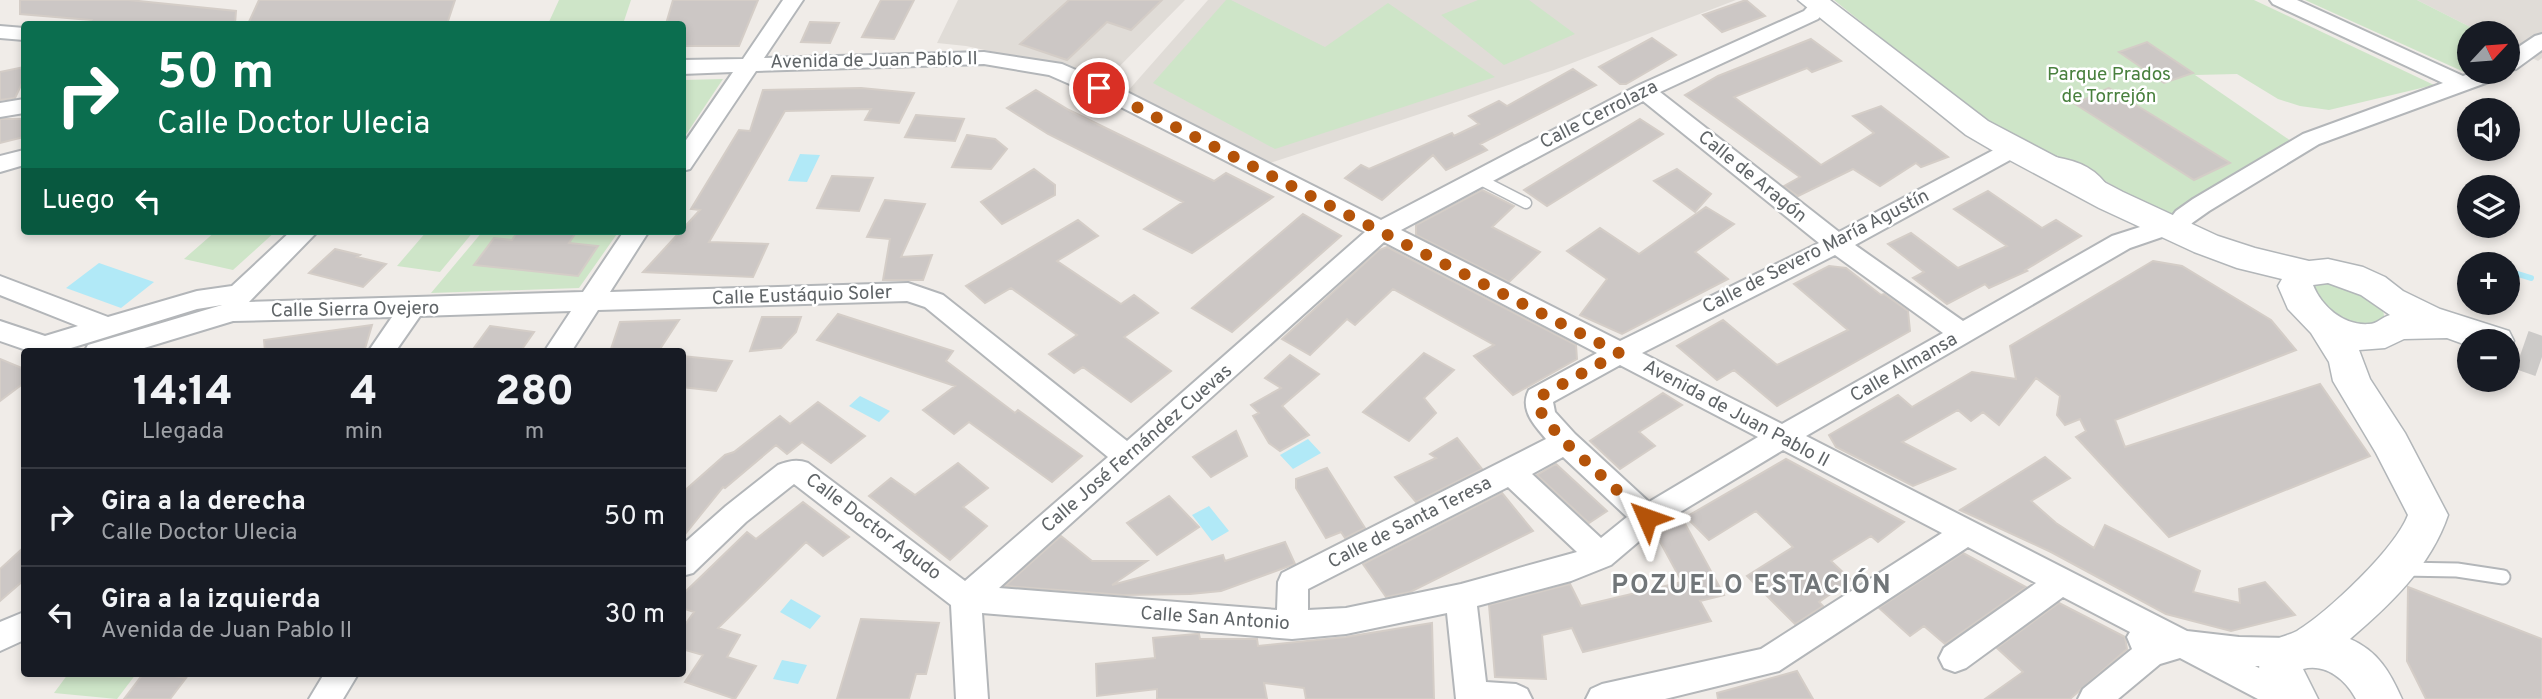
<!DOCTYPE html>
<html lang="es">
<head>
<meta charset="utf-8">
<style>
	:root { --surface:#171b24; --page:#20242c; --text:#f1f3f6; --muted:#9ea1a6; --line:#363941 }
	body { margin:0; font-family:Overpass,sans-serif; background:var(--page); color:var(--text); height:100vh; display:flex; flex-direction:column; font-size:26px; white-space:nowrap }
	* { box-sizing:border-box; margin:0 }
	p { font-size:23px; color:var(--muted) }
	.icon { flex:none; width:38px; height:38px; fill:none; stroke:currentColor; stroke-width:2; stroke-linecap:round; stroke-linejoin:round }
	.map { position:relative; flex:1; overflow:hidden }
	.details { position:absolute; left:21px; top:348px; width:665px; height:329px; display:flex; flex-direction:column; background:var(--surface); border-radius:7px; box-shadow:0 4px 10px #0003 }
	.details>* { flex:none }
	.top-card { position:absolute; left:21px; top:21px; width:665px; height:214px; border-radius:7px; box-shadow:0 4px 10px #0003; background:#0b6e4f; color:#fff; overflow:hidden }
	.needle { width:46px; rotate:64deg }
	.controls { position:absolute; left:2457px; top:21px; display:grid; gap:14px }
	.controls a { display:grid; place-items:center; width:63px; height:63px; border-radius:50%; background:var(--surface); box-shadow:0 4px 10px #0003; font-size:35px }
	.pin { position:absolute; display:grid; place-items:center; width:60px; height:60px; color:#fff; margin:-30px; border:4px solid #fff; border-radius:50%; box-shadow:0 2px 7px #0007 }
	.me { position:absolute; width:77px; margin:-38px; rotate:313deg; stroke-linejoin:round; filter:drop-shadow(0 0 5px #0008) }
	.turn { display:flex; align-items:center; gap:24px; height:147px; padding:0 21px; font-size:32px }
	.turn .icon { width:91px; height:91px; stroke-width:2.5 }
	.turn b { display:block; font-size:49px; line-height:60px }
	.then { display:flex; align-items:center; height:66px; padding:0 21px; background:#0003; gap:14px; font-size:26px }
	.eta { display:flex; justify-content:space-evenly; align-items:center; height:119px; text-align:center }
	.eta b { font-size:42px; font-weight:800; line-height:49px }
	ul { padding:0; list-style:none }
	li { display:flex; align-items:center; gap:21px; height:98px; padding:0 21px; border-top:2px solid var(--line) }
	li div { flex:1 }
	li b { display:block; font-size:26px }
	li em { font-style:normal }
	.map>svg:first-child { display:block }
	.education { fill:#e0dcd7 }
	.green { fill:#cee5c8 }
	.water { fill:#b1e9f7 }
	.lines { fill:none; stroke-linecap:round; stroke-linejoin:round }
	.stream { stroke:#b1e9f7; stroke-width:6 }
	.building { fill:#ccc7c5; stroke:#d4cdc7; stroke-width:2 }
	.secondary-tunnel { stroke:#cccac8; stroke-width:40; stroke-dasharray:40 20; stroke-linecap:butt }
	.lane-far1-casing { stroke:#b3b6b9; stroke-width:13 }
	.lane-casing { stroke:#b3b6b9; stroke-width:17 }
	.street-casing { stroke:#b3b6b9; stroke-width:4 }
	.secondary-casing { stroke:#b2b6b9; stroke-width:3 }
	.lane-far1 { stroke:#fff; stroke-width:10 }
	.lane { stroke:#fff; stroke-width:13 }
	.street { fill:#fff; fill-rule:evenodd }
	.secondary { fill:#fff; fill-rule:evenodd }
	.route { stroke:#b45309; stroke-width:12; stroke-dasharray:0 21.6 }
	.labels { text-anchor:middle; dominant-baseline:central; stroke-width:5; stroke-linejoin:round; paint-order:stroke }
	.street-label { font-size:19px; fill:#5f6467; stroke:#fff }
	.park-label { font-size:19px; fill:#49803e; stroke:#fff }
	.district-label { font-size:26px; font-weight:bold; letter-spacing:2px; fill:#717679; stroke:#fff }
</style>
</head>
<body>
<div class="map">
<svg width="2542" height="699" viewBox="0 0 2542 699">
	<rect width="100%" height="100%" fill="#f0ece8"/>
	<path class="education" d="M958 0H1185L1107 79 1083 71 966 46 937 43Z
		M1208 0H1736L1554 70 1270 163 1127 92Z
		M2417 0H2542V58L2538 61 2508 46V33H2482Z"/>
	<path class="green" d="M559 0H631L623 24H548Z
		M1226 0H1231L1325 47 1388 3 1495 77 1275 149 1153 83Z
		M1478 0H1529L1575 34 1504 65 1441 15Z
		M1834 0H2254L2434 85 2329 110 2300 106 2278 99 2237 74 2195 75 2291 141 2173 221 2075 163 2019 143 1990 126Z
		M2305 0H2417L2482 33H2469V72H2475H2464Z
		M723 79 683 139V80Z
		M216 231H276L233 270 184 259Z
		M427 231H474L440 272 397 266Z
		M483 231H619L579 288 431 293Z
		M2329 279C2347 287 2388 296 2384 321L2377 326 2336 321 2310 286 2317 281Z
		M68 674H136L117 699 54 693Z"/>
	<path class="water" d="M800 154 820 155 807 182 788 181Z
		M99 263 154 282 121 308 66 288Z
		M860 396 890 411 879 422 849 406Z
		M1308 439 1321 453 1293 469 1280 455Z
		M1209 506 1229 531 1212 541 1192 515Z
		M791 599 821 616 810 629 780 612Z
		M782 660 807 665 798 684 773 679Z"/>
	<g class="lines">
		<path class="stream" d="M2508 271 2531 278"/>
	</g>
	<path class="building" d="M20 0H129L236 11 235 24H86L91 20 20 14Z
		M259 0H455L447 24H248Z
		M673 0H758L739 46H682V24H666Z
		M881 0H914L894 39 862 37Z
		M1069 0H1162L1131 30 1107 22 1067 60 1020 44Z
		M1746 0 1765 16 1722 32 1703 15Z
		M810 22 839 23 830 43 801 42Z
		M1652 38 1676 55 1626 84H1620L1599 67Z
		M1811 39 1841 61 1812 72 1807 68 1734 97 1821 165 1874 133 1853 116 1881 106 1948 157 1921 167 1916 163 1880 186 1853 169 1798 196 1784 186 1800 177 1685 95 1718 76Z
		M2147 42 2193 73 2164 83 2119 52Z
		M24 67V79L15 98 0 100V72Z
		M1573 69 1596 85 1480 144 1487 150 1446 170 1433 155 1382 200 1345 178 1361 165 1369 169 1452 133 1454 136 1479 124 1469 116 1499 101 1507 106Z
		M861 88 914 93 899 123 865 120 871 109 785 111 709 242 768 244 753 277 643 272 700 210 691 209 739 130 750 131 763 90Z
		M2109 88 2136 105 2230 163 2194 180 2075 104Z
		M1036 90 1069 110 1214 181 1226 173 1273 197 1192 253 1144 229 1183 202 1048 134 1007 108Z
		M916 115 964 119 955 141 905 137Z
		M0 119H24V137L0 143Z
		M1640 119 1663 134 1547 206 1524 190Z
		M967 135 995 139 1007 149 991 169 952 167Z
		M1034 169 1055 185V195L1002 224 981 202Z
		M1677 169 1711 194 1695 212 1654 181Z
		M832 176 873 178 859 211 817 208Z
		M1482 190 1514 206 1492 227 1540 252 1509 282 1416 235V225Z
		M1988 191 2042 228 2056 220 2081 236 2025 270 2027 271 1989 288 1985 284 1947 304 1913 278 1924 272 1888 244 1911 233 1958 268 2007 246 1954 209Z
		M885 200 925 204 901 257 932 255 923 280H883L890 239 867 237Z
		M1706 207 1734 224 1695 252 1728 279 1622 334 1580 315 1607 279 1567 251 1600 228 1639 254Z
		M1303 214 1341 236 1232 332 1192 308Z
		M1078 220 1098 236 1057 261 1121 304 1134 295 1158 313 1124 337 1171 371 1131 402 1083 367 1074 373 1049 354 1077 335 1011 288 985 303 966 286Z
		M518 231H577L569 243 598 246 578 276 474 265 494 238 512 240Z
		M1387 247 1576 345 1577 359 1513 395 1474 356 1494 345 1393 289 1355 325 1347 319 1310 355 1282 339 1379 250Z
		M335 249 360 255 357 257 386 264 363 287 309 273Z
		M2153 261 2182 266 2271 320 2296 350 2115 420 2125 447 2320 384 2370 456 2169 537 2076 437 2086 431 2080 419 2065 425 2057 415 2060 396 2036 378 1999 425 1983 412 1971 421 1958 410 1902 442 1955 469 1913 486 1836 447 1829 435 1898 395 1912 407 1972 372 2016 379 2010 346Z
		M1829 266 1846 268 1881 295 1884 294 1908 311 1910 331 1777 406 1734 370 1717 380 1677 346 1723 320 1777 365 1848 330 1794 284Z
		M838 314 953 351 946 361 1015 413 1018 410 1082 456 1052 482 969 422 954 434 923 410 955 386 817 340Z
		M762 317H801L796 332 781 348 750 351Z
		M679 320 658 352H610L620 322Z
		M372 325 364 352H265L264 340Z
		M490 326 534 332 520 352H471Z
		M1424 353 1454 370 1424 398 1436 413 1409 441 1363 412Z
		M1290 355 1319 374 1282 406 1309 435 1280 451 1269 443 1253 416 1259 413 1251 405 1281 388 1265 378Z
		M682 356 732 361 716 391 682 387Z
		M0 359 24 369V383L0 401Z
		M1663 393 1682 405 1639 432 1655 446 1620 469 1590 441Z
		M818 402 865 436 831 463 802 442 787 454 776 445 725 488 723 487 682 538V493L725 455 734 452 780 416 790 424Z
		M1236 431 1247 456 1211 477 1193 457Z
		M1457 438 1482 469 1416 502 1395 477 1436 458 1430 454Z
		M2045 457 2070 478 2031 501 2056 523 2094 548 2105 525 2200 571 2193 592 2240 603 2239 589 2265 582 2295 615 2231 631 2166 614 2051 552 1960 510Z
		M1786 459 1904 522 1878 542 1871 536 1831 561 1851 580 1819 602 1823 606 1795 624 1747 576 1793 547 1756 511 1709 540 1686 517Z
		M958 463 988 488 963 507 987 526 950 560 869 496 891 478 915 495Z
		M1556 464 1607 511 1589 523 1537 475Z
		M1327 468 1365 528 1345 538 1341 532 1326 538 1296 488V479Z
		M1502 493 1533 531 1410 592 1386 597 1363 564Z
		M1169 496 1199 527 1157 555 1127 523Z
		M803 502 849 537 823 556 806 542 718 628 740 635 727 657 756 666 735 699 685 682 703 655 682 649V629L694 612 682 608V595L747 532 756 539Z
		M1683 520 1724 595 1700 601 1711 621 1583 652 1572 628 1542 635 1546 679 1495 677 1489 605 1570 584 1581 606 1682 582 1657 536Z
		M1061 536 1092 561H1147L1112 585 1223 555 1225 561 1285 542 1295 564 1221 591 1190 594 1123 595 1005 586Z
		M24 547V580L0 601V569Z
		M1963 553 2026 587 1945 644 1924 626 1910 636 1879 608Z
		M2408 587 2542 639V699H2426L2407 661Z
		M2059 603 2125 637 2127 649 2070 699H1985L2023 672 1997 648Z
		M861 619 939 623 926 674H916L909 699H837Z
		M1432 623 1434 699H1306L1304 688 1264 683 1267 699H1157V689L1097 696 1096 664 1155 658 1153 638 1196 634H1199L1200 639H1257L1258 646 1346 637Z
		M1797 671 1813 699H1718L1717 693Z
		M143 674H162L186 678 170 699H124Z"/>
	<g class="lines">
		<path class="secondary-tunnel" d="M2522 350 2542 357"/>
		<defs>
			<path id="lane-far1" d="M2054 162C2078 166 2094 173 2107 194
				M1477 178 1526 203"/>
			<path id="lane" d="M2402 569 2457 570 2503 577"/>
			<path id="street" d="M783 0H803L764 58 984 52 1062 64 1129 93 1381 220 1637 86 1804 11 1812 2H1826L1829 6 1818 19 1660 92 1839 232 2005 144 2013 142 2021 144 2024 149 2021 154 1855 245 1963 321 2112 236 2165 219 2169 220 2176 211 2193 199 2303 134 2443 83 2273 4 2270 0H2297L2463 76 2474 72H2505L2502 77 2319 144 2209 211 2192 223 2183 237 2174 239 2165 236 2130 248 1806 436 2187 631 2239 637 2288 638 2299 642 2304 652 2299 662 2288 666H2255L2300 689 2305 699H2258L2180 658 2160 664 2118 699H2078L2083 689 2132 649 2127 637 2130 632 2063 597 1966 668 1955 672 1944 668 1939 658 1944 648 2036 583 1968 547 1779 671 1665 699H1586L1591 689 1602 684 1761 649 1942 533 1783 450 1657 526 1611 565 1571 581 1477 606 1486 682 1516 684 1527 689 1532 699H1456L1447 613 1346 634 1292 639 982 613 988 699H956L951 605 794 484 746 522 693 573 682 576V545L726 506 778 465C789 461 797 459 808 463L965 581 1108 457 925 307 907 301 598 310 571 352H544L571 311 420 316 395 352H368L392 317 233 321 131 352H84L88 345 222 305 197 309 58 352H32L0 341V321L45 336 78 326 0 295V276L108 317 197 291 232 286 291 231H318L249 302 583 292 624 231H649L610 292 908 283 943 295 1127 441 1365 232 1113 103 1049 75 984 64 756 71 690 169 682 171V146L733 72 682 74V60L743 59ZM1643 101 1819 243 1620 341 1401 230ZM1384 242 1597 353 1529 390C1519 409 1534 425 1546 439L1282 573 1278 582 1277 610 999 588ZM1835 255 1943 333 1782 424 1642 353ZM1620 365 1758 437 1649 502 1575 434 1555 412 1553 402ZM1563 457 1627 517 1601 538 1532 474ZM1508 487 1577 552 1461 584 1346 608 1308 610V589Z
				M0 26 24 28V40L0 38Z
				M2542 34V50L2516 69 2508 70V54L2535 36Z
				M24 99V113L0 117V103Z
				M24 150V165L0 172V156Z
				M24 612V640L0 651V622Z
				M324 674H358L343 699H309Z"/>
			<path id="secondary" d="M1798 0H1830L1988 121 2123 192 2218 236 2255 248 2309 261 2328 259 2363 267 2385 277 2403 291 2440 309 2509 331 2514 341 2508 351V341H2469V346L2447 338 2404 339 2385 348 2359 350 2370 379 2405 433 2448 515C2431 566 2390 605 2350 639 2378 651 2390 672 2402 699H2356C2346 680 2326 663 2303 669L2318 699H2270C2260 684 2254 666 2265 649 2273 637 2285 637 2297 631 2328 612 2395 549 2408 515L2376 453 2333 381 2329 362 2311 333 2288 309 2278 286 2282 279 2237 268 2194 252 2099 208 2002 156 1966 135ZM2328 283 2361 295 2390 315C2382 317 2377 324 2369 324 2344 326 2322 307 2313 285Z"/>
		</defs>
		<use href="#lane-far1" class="lane-far1-casing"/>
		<use href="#lane" class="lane-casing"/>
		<use href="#street" class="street-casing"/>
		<use href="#secondary" class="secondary-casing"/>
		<use href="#lane-far1" class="lane-far1"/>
		<use href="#lane" class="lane"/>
		<use href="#street" class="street"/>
		<use href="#secondary" class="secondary"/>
	</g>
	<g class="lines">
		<path class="route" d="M1099 88 1619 353 1539 397 1542 416 1565 442 1647 518"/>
	</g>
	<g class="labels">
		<g class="street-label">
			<text transform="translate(874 61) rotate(-1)">Avenida de Juan Pablo II</text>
			<text transform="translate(1599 115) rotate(-27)">Calle Cerrolaza</text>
			<text transform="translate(1752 177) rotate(39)">Calle de Aragón</text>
			<text transform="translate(1816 252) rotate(-27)">Calle de Severo María Agustín</text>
			<text transform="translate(802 296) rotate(-2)">Calle Eustáquio Soler</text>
			<text transform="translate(355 310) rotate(-1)">Calle Sierra Ovejero</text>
			<text transform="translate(1904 368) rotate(-30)">Calle Almansa</text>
			<text transform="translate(1736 414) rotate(28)">Avenida de Juan Pablo II</text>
			<text transform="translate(1137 449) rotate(-41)">Calle José Fernández Cuevas</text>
			<text transform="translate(1410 523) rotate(-27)">Calle de Santa Teresa</text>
			<text transform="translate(873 527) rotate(37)">Calle Doctor Agudo</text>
			<text transform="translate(1215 619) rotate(4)">Calle San Antonio</text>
		</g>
		<g class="park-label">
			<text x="2109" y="75">Parque Prados<tspan x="2109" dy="22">de Torrejón</tspan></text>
		</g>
		<g class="district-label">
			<text x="1752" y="586">POZUELO ESTACIÓN</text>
		</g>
	</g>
</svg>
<div class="controls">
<a><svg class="needle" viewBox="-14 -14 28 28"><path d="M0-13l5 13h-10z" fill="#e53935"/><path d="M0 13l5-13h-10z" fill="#9ea1a6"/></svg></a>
<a><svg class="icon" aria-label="sound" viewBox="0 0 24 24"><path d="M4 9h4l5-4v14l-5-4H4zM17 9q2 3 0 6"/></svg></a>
<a><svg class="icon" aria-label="layers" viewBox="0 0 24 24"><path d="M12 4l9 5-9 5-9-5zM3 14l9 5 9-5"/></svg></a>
<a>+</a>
<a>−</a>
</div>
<div class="pin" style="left:1099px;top:88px;background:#d93025"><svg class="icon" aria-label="arrive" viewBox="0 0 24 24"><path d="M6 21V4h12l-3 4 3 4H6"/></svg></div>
<svg class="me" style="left:1647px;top:518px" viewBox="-20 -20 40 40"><path d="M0-17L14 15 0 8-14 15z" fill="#b45309" stroke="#fff" stroke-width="4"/></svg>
<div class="top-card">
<div class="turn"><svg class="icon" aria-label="right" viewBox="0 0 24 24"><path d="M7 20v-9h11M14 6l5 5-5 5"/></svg><div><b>50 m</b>Calle Doctor Ulecia</div></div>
<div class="then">Luego<svg class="icon" aria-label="left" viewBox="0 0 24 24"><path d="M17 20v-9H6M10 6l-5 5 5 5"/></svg></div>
</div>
<section class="details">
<div class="eta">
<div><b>14:14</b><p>Llegada</p></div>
<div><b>4</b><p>min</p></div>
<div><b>280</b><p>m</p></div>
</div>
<ul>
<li><svg class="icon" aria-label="right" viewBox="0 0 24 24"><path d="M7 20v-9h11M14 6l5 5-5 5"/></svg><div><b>Gira a la derecha</b><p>Calle Doctor Ulecia</p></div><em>50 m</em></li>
<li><svg class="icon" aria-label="left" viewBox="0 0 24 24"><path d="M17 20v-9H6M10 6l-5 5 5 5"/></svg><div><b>Gira a la izquierda</b><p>Avenida de Juan Pablo II</p></div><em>30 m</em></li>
</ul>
</section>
</div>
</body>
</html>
